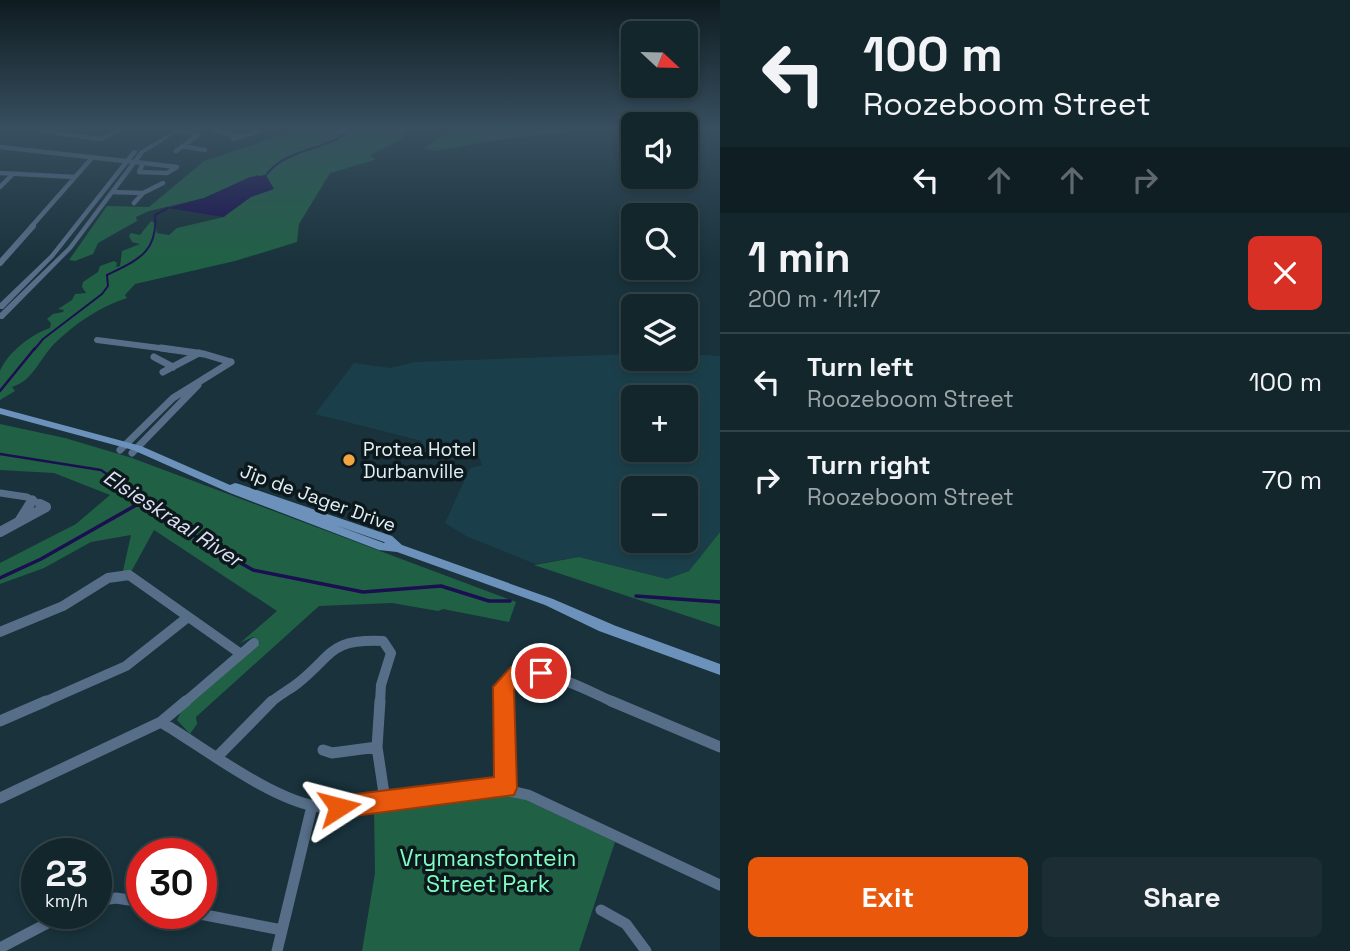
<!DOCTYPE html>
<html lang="en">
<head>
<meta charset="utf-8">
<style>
	:root { --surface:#13262c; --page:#1c2e34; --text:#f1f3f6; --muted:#9da5a9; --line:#324348; --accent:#ea580c }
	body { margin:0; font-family:"Space Grotesk",sans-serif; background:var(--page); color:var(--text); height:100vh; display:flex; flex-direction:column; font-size:26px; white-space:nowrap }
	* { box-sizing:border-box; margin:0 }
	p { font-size:23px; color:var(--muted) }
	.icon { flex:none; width:38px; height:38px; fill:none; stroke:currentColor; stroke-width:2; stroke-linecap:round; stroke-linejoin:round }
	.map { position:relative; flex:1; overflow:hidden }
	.panel { display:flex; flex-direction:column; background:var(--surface); width:630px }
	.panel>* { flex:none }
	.guide { background:#13262c; color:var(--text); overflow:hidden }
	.needle { width:46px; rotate:112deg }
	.controls { position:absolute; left:621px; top:21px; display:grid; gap:14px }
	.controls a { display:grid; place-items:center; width:77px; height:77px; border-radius:10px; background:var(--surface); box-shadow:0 4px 10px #0003,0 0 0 2px var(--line); font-size:35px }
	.speed { position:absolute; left:21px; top:838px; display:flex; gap:14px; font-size:35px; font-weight:700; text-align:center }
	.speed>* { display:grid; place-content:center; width:91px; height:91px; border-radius:50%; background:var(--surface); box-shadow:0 4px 10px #0003,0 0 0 2px var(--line); line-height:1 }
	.speed small { font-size:18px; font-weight:400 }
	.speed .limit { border:10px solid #d22; background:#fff; color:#111 }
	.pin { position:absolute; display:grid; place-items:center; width:60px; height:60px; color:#fff; margin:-30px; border:4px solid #fff; border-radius:50%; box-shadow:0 2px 7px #0007 }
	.me { position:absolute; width:77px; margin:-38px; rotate:81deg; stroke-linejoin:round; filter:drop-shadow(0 0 5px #0008) }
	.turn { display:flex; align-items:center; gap:24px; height:147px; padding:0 28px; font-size:32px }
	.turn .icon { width:91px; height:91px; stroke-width:2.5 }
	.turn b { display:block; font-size:49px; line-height:60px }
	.lanes { display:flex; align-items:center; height:66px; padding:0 28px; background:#0003; justify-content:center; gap:35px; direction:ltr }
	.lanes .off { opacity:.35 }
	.round { display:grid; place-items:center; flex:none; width:74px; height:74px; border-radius:10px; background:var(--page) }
	.headline { display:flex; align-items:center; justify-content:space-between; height:119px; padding:0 28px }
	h1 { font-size:42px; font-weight:600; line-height:52px }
	.button { display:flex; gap:14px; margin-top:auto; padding:14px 28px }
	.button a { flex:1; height:80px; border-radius:10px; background:var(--accent); color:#fff; font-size:28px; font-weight:600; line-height:80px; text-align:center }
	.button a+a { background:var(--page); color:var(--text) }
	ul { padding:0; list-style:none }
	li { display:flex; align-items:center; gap:21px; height:98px; padding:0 28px; border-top:2px solid var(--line) }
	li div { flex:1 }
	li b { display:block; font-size:26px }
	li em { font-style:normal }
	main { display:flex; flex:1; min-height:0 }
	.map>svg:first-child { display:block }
	.built { fill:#1b3f4a; fill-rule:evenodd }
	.green { fill:#206145 }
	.water { fill:#1b0f51 }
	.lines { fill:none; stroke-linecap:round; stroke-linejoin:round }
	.stream-far2 { stroke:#1b0f51; stroke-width:2 }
	.stream-far1 { stroke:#1b0f51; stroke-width:2.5 }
	.stream { stroke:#1b0f51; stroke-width:3.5 }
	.minor-far4 { stroke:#576e89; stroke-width:4.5 }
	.minor-far3 { stroke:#576e89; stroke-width:6 }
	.minor-far2 { stroke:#576e89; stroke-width:7 }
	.minor-far1 { stroke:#576e89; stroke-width:10 }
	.minor { stroke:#576e89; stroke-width:11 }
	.tertiary { fill:#576e89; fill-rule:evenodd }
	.secondary { fill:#6c92bc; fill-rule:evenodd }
	.route { fill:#ea580c; stroke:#983908; stroke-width:2 }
	.poi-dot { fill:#f1a63f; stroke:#0d181c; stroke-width:2.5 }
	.labels { text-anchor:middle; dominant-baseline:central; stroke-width:7; stroke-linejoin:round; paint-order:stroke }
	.poi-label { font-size:19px; fill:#e1f0f5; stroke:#0d181c; text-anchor:start }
	.street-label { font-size:19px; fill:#e1f0f5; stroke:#0d181c }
	.water-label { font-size:21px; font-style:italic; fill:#dddff4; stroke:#0d181c }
	.near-park-label { font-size:23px; fill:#7ffec2; stroke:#0d181c }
</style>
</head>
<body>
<main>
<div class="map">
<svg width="720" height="951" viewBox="0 0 720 951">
	<rect width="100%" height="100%" fill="#19323b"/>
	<path class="built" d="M633 354 634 359H686V354L720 356V532L689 571 667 579 579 557 535 564 466 536 445 523 470 468 482 465 477 451 457 455 454 460 418 451 422 441 315 414 354 363 390 368 415 362ZM634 397H686V450H634ZM634 488H686V541H634Z"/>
	<path class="green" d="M300 129H406L401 139 371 155 375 160 330 173 299 224 297 242 235 261 135 284 125 295 127 298C99 307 76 323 55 343 39 359 34 380 12 387L15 391 0 400C0 393 0 378 0 371 8 352 32 334 50 328L51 323 47 319 53 314 63 312 64 310 58 309 72 300 75 294 86 293 82 287 83 282 98 272 100 266 114 261 117 263 116 267 120 266 122 251 140 244 132 242 129 236 131 233 140 235 151 221 155 223 157 233 169 235 177 228 224 217 250 197 273 189 257 175 204 198 149 211 136 217 137 221 98 243 93 254 75 261 69 260 107 206 149 207 204 161Z
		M458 129H601L503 139 435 151 424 148 444 134Z
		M0 424 65 438 132 458 516 602 509 622 443 609 438 611 392 603 319 606 196 717 197 724 190 734 177 720 181 712 260 643 253 637 240 643 277 611 154 530 131 572 123 571 131 535 91 542 44 568 0 584V563L76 524 110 495 54 473 0 470Z
		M720 532V627L534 565 579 557 667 579 689 571Z
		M479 792 517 796 615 842 579 951H362L375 873 374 808Z"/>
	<path class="water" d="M266 175 274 189 251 197 223 217 168 208 204 198 250 177Z"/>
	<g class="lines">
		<path class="stream-far2" d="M266 175C287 147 326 152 351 129
			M34 350 43 339 102 294 108 286 107 275C137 260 158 253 155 215L168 208"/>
		<path class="stream-far1" d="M0 391 35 348
			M0 454 101 470 152 506
			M135 506 145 500"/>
		<path class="stream" d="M149 504 205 543 253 570 363 592 441 586 489 601H510
			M0 578 41 559 138 504
			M636 596 720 602"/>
		<path class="minor-far4" d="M32 129 100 139 122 129
			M214 130 237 137
			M233 139 258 131
			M182 146 205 150
			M0 147 143 163
			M176 151 198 135 177 129
			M143 163 177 167 167 173 139 172Z
			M0 173 75 177
			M0 187 12 175
			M112 192 143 193 134 203
			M143 193 163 183
			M31 227 91 159"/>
		<path class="minor-far3" d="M0 263 33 226
			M97 340 175 350"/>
		<path class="minor-far2" d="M161 348 204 354 231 362
			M154 357 173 367
			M163 372 199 353
			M120 450 173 398 231 362
			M132 453 198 385
			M0 493 27 497 44 506
			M29 506 33 499"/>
		<path class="minor-far1" d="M20 520 30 504
			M0 532 46 507 40 504
			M0 632 63 606 108 578 129 575 241 654
			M42 703 126 666 188 617
			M184 703 254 643
			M270 703C279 695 289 690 298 683 335 653 329 639 383 641L391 653 381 685 380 703
			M503 703C501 641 588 691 615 703"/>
		<path class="minor" d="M380 701 377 747 385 800
			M503 701 506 788
			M611 701 720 747
			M0 721 46 701
			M161 722C203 747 274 802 321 807 394 814 450 774 528 795L720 885
			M323 750 332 753 377 747
			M218 756 272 701
			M0 798 161 722 186 701
			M96 901 116 898 142 902
			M601 910 626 924 646 951
			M200 914 282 930
			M0 948 65 914
			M277 951 312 806"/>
		<path class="tertiary" d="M177 129H183L144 153 72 249 3 319H0V313L68 247 140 151Z
			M133 150 138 151 54 257 3 309H0V303L50 255Z"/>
		<path class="secondary" d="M0 408 141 446 230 485 235 483 239 484 392 536 402 545 553 599 616 626 720 664V675L599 631 545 605 397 552 379 550 230 493 133 450 0 414ZM335 525 384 542 385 543H384Z"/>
	</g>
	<linearGradient id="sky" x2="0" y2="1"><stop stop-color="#0e1c20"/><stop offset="0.49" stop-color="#384f60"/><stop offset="1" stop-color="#384f60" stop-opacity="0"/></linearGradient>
	<rect width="720" height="262" fill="url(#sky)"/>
	<path class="route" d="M541 664 548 667 551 673 548 679 523 681 514 690 517 788 514 795 339 818 330 815 327 807 330 799 339 796 494 777 493 687 511 667Z"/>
	<circle class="poi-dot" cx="349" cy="460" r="7"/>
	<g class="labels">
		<g class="poi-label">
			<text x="363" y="449">Protea Hotel<tspan x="363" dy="22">Durbanville</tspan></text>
		</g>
		<g class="street-label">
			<text transform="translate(318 498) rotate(20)">Jip de Jager Drive</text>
		</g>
		<g class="water-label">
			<text transform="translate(173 518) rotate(33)">Elsieskraal River</text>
		</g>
		<g class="near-park-label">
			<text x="488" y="858">Vrymansfontein<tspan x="488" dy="26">Street Park</tspan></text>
		</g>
	</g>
</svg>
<div class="controls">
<a><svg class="needle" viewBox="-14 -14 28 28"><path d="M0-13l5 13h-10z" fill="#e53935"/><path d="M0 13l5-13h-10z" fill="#9da5a9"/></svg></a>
<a><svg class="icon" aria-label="sound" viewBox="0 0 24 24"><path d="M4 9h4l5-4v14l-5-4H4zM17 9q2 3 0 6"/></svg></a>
<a><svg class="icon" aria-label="search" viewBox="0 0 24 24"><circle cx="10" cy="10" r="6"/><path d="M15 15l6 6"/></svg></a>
<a><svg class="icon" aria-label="layers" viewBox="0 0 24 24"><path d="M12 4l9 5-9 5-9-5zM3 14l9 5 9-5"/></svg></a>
<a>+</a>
<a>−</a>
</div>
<div class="speed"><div>23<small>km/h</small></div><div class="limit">30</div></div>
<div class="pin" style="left:541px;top:673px;background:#d93025"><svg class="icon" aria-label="arrive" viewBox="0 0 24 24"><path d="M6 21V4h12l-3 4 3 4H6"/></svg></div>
<svg class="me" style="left:339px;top:807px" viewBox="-20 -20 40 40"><path d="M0-17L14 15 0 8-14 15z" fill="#ea580c" stroke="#fff" stroke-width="4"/></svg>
</div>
<section class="panel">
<div class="guide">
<div class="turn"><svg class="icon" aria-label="left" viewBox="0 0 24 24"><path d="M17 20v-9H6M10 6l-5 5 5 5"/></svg><div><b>100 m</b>Roozeboom Street</div></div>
<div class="lanes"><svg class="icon" aria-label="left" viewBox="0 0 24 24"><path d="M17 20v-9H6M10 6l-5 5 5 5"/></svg><svg class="icon off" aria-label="ahead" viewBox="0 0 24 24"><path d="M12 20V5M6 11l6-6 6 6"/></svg><svg class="icon off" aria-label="ahead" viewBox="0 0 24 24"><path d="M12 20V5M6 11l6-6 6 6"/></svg><svg class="icon off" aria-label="right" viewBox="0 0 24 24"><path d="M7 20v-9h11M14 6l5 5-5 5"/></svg></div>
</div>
<div class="headline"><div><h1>1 min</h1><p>200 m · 11:17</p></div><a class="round" style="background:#d93025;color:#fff"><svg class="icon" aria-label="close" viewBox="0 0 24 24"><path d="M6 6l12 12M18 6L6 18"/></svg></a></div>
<ul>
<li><svg class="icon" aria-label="left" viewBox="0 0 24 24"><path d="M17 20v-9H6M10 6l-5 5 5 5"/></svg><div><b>Turn left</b><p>Roozeboom Street</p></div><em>100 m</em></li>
<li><svg class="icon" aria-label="right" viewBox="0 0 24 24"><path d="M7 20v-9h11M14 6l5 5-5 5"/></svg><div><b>Turn right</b><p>Roozeboom Street</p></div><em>70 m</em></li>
</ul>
<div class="button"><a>Exit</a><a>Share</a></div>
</section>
</main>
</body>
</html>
